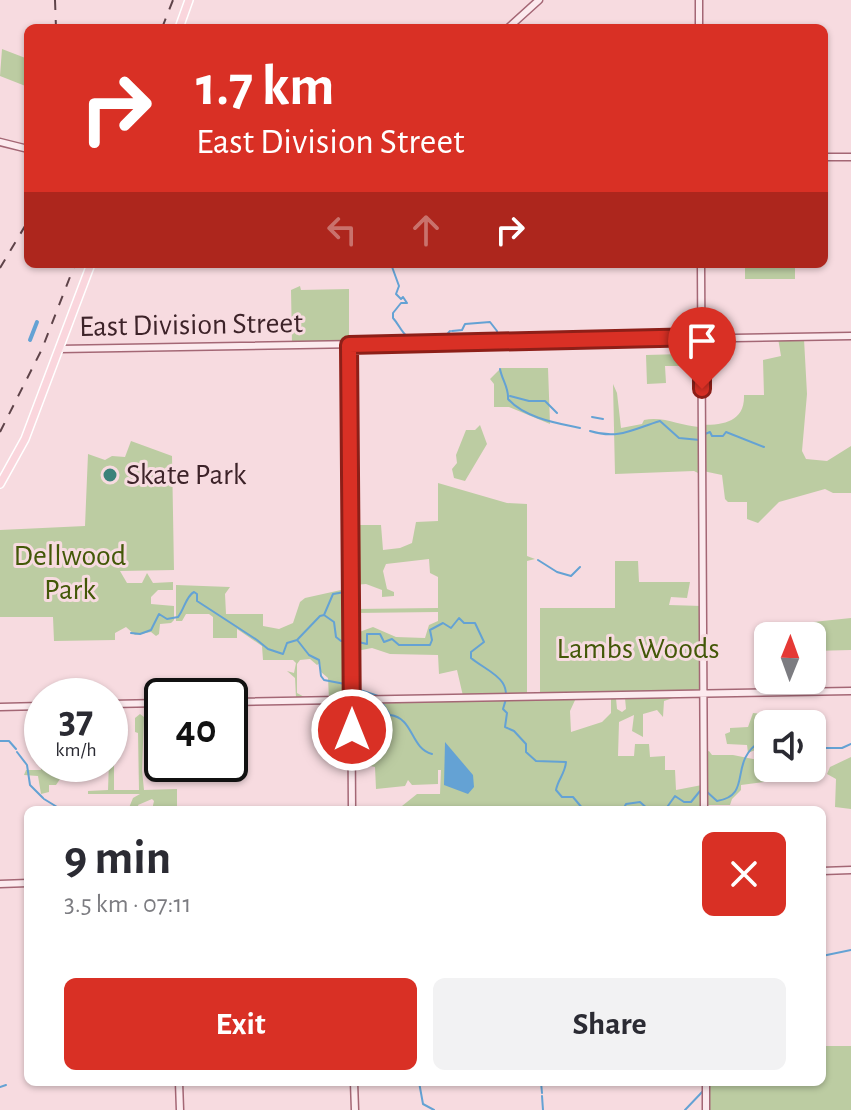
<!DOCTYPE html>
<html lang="en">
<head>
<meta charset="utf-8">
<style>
	:root { --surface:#fff; --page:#f2f2f3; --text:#2b2b33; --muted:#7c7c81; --accent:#d93025 }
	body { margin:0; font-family:"Alegreya Sans",sans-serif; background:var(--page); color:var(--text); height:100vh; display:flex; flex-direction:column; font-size:30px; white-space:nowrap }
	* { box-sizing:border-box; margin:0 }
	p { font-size:26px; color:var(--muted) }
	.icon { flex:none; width:44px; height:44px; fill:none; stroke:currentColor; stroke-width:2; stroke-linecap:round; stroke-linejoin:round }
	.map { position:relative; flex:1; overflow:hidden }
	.side { position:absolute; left:24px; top:806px; width:802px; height:280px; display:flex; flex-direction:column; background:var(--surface); border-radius:12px; box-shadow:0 2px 6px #0004 }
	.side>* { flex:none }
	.guide { position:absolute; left:24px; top:24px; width:804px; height:244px; border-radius:12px; box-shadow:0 2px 6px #0004; background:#d93025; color:#fff; overflow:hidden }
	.needle { width:52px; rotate:1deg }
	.buttons { position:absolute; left:754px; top:622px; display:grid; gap:16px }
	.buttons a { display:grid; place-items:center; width:72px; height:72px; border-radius:12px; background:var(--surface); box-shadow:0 2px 6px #0004; font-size:40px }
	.speed { position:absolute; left:24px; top:678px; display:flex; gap:16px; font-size:40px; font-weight:700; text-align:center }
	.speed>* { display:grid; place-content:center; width:104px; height:104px; border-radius:50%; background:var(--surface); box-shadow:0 2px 6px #0004; line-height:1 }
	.speed small { font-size:20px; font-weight:400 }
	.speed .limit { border:4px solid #111; border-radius:12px; background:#fff; color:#111 }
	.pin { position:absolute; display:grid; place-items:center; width:68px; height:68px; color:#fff; margin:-82px -34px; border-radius:50% 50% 50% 0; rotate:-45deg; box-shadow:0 0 8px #0007 }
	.pin .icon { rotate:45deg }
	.me { position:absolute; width:88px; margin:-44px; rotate:0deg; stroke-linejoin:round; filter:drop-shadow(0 0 6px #0008) }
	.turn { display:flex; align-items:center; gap:28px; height:168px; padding:0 40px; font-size:36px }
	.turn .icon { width:104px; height:104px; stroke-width:2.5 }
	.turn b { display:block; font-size:56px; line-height:68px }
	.lanes { display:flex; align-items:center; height:76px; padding:0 40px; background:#0003; justify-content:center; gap:40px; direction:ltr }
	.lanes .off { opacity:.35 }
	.round { display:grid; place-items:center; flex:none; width:84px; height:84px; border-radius:12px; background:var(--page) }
	.overview { display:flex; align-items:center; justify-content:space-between; height:136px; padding:0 40px }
	h1 { font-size:48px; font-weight:700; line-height:60px }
	.primary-button { display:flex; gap:16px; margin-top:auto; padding:16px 40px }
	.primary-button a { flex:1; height:92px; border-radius:12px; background:var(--accent); color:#fff; font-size:32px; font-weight:700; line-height:92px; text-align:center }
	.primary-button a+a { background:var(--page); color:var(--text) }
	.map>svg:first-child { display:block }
	.green { fill:#bccca2 }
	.water { fill:#64a2d4 }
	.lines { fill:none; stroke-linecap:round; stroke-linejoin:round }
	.stream { stroke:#64a2d4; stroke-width:2 }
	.canal { stroke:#64a2d4; stroke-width:4 }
	.secondary-casing { stroke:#a46775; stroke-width:9 }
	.primary-casing { stroke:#fff; stroke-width:10 }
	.secondary { stroke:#fceaee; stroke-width:6 }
	.primary { stroke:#fad6dd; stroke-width:7 }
	.rail { stroke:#5e4349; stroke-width:2; stroke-dasharray:10 10; stroke-linecap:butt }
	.route-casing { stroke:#8d1f18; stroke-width:20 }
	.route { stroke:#d93025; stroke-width:14 }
	.poi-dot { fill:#3c827a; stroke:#f7dbe0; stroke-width:3 }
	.labels { text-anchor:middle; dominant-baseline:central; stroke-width:6; stroke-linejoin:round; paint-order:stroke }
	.street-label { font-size:30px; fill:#3d2329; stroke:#f7dbe0 }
	.poi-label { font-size:30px; fill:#3d2329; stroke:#f7dbe0; text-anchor:start }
	.park-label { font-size:30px; fill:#435808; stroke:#f7dbe0 }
</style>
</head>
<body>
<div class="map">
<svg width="851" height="1110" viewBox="0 0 851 1110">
	<rect width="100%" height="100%" fill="#f7dbe0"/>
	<path class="green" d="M2 49 28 59V87L0 76Z
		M745 264H795V279H745Z
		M300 286 301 290 349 289V344H292L291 290Z
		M778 338 804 339 807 394 802 451 806 459 827 461 851 446V493H833L825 489 779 502 758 523 747 519V502H728L725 499 722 475 703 471V425C725 425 745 421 744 395H764L763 360 781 356Z
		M682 354V366H665L666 383 647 384 646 355Z
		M501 368H548L550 424 509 407H494V384L490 379Z
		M613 384 617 393 621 428 642 424 644 420C664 416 680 426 699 427L700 474 694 471 615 474Z
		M480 425 487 444 465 481 454 478 452 469 457 463 456 455 466 430H475Z
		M131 441 172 456 174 570 120 571 127 583H142L147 573 153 583 173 582V590H158L151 597V604L174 606V620L171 623 160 624 159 634 156 636 151 632 135 635 126 627 115 633V640L54 641 53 617H0V530L85 526 88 454 105 460 112 456 125 457Z
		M438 483 507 503 527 504V556L535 559 527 561V696H463L457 670 439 674 438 655 390 654 372 648 351 652 349 689 339 698 329 699 328 678 321 672 320 663 317 665 310 659 300 660 297 664V693L308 699 296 698 295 678 287 671 294 673 296 663 293 660H263L262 646 237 629V638H213V617L209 614H186L182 621H176V585L230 587 225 594 226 614H263V626L279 629 293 623 300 602 305 598 350 588 351 635 373 627 396 637 425 638 429 625 438 621V612L355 613 353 624 354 609 438 608V577L430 573 429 559 386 564 383 571 387 589 394 592V596L382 597V590L366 584 354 585 355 525H381L383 550 400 548 412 543 416 522 438 521Z
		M615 561H638L639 582H690L687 598 671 597 669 605 702 606V691L540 696V608H615Z
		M851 618V650L812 651V636H792L791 625 794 624Z
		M672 696 673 698 664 701 663 717 657 710 643 714V737L632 731 634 715 619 722 618 756H634L635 744H649L650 757 665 756V770H675L676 790 702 785V810H397L417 794H440L441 770H438V784L412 785 408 780 405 786 376 789 375 767 360 764 359 730 363 705 441 700 462 702 464 700 576 698 570 711 571 732 602 722 611 713V698H616L617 709 622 712 626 709 625 698Z
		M753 713 763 714V725L768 727 764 782 741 785V790L732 799 730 805H708L706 752 709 751 712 755H733L758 760 760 748 748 753 747 745 727 744 725 734 730 732V728L748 727Z
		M140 714 144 717 142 770 144 790 177 789V810H152L154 801 152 799 138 805 140 810H128L133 798 140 794H88V791L108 790 110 732H114V790H139L138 733 135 732V718Z
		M42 729V764L46 769 86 771 74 772 72 777 67 774 62 776 56 785H49V792L41 794 38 776 24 775 26 770H41L39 730Z
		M851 757V809L835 807 836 779 827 774 830 767Z
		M822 1046H851V1110H707V1082H822Z"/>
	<path class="water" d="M445 742 473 775 474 787 468 794 444 785Z"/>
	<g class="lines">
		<path class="stream" d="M391 264 399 286 396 294 401 299 403 297 407 303H401L393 313V318C402 328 402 338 418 340
			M452 331 462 330 465 324 490 322 497 331V340
			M443 339 450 331
			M500 369C502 380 509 388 508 399 525 418 556 423 580 428
			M510 396 529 401H545L557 413
			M592 417 603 419
			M590 431C619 440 633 429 660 421L679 438 700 440
			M705 434 710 432 712 436H723L726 432 764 447
			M538 560 557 572 571 576 580 567
			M324 615 334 622 336 637 341 641H348
			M131 633 140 634 151 630 159 614 167 619 178 617C184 610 186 596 194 592L197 594V601L257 640 268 649 283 654 287 643 297 640 320 616 324 615 333 594 345 592
			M298 641 309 655 319 660 321 676 324 680 350 685
			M354 641 367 644V634H380L384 642 392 639 399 645H430L432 640 430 630 443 623 451 628 459 618 464 623H475L484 642 471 652V658C489 673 515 678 503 709L507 713 505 727 514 731 526 744V752L536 761 566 762C565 774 558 779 556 790L562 797H573L583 809 613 810
			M354 688 378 696
			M381 701 390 715C414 718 410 748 432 754
			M0 741H9L16 749
			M812 748H842L851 744
			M17 752 27 765 30 785 43 798
			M44 799 62 810
			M623 810 626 804 640 802 649 810
			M665 810 675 796 684 802H691L700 791H706L717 801C754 795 727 762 761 741L768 742
			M822 956 851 950
			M419 1082 423 1104 434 1110
			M541 1082 542 1093
			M0 1087 6 1085
			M542 1096 543 1110
			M685 1110 704 1090"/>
		<path class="canal" d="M30 340 37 322"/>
		<defs>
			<path id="secondary" d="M508 28 539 0
				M699 28V0
				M0 142 28 149
				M824 157H851
				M701 264 704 810
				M349 345 352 810
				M59 349 851 336
				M230 702 851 691
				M110 704 162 703
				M0 707 42 706
				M822 871 851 870
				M0 884 28 883
				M179 1082 180 1110
				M354 1082 355 1110
				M706 1082V1110"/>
			<path id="primary" d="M179 28 189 0
				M0 484 25 439 91 264"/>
		</defs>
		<use href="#secondary" class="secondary-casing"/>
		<use href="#primary" class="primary-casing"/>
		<use href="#secondary" class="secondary"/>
		<use href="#primary" class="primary"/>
		<path class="rail" d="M55 0 56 28
			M162 28 173 0
			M0 268 28 221
			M0 432 42 349 75 264"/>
	</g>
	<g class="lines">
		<defs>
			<path id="route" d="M352 730 349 345 702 337V389"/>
		</defs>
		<use href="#route" class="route-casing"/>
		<use href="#route" class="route"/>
	</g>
	<circle class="poi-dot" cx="110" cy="475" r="8"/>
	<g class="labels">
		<g class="street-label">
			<text transform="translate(191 325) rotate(-1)">East Division Street</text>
		</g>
		<g class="poi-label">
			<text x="126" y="475">Skate Park</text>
		</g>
		<g class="park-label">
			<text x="70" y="556">Dellwood<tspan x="70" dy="34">Park</tspan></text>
			<text x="638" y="649">Lambs Woods</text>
		</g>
	</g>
</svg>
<div class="buttons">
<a><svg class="needle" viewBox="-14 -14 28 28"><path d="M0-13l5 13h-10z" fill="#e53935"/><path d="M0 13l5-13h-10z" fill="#7c7c81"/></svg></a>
<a><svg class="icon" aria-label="sound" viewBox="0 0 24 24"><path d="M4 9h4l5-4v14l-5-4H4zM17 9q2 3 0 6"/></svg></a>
</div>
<div class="speed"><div>37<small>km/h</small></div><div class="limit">40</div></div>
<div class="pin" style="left:702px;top:389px;background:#d93025"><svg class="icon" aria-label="arrive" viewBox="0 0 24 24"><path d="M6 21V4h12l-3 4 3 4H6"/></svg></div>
<svg class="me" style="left:352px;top:730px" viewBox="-20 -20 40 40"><circle r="17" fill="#d93025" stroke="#fff" stroke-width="3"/><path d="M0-11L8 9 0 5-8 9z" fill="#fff"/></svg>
<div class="guide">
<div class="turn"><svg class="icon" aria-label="right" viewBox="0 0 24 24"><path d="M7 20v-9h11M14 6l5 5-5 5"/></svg><div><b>1.7 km</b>East Division Street</div></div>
<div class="lanes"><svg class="icon off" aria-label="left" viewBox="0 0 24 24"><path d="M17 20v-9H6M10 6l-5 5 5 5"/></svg><svg class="icon off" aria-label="ahead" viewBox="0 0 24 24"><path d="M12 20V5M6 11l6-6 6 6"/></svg><svg class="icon" aria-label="right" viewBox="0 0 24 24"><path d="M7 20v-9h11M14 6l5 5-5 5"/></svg></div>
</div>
<section class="side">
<div class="overview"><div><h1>9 min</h1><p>3.5 km · 07:11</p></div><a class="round" style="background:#d93025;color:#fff"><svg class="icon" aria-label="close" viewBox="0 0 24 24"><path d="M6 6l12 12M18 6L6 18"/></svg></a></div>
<div class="primary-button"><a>Exit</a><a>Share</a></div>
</section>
</div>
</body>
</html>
